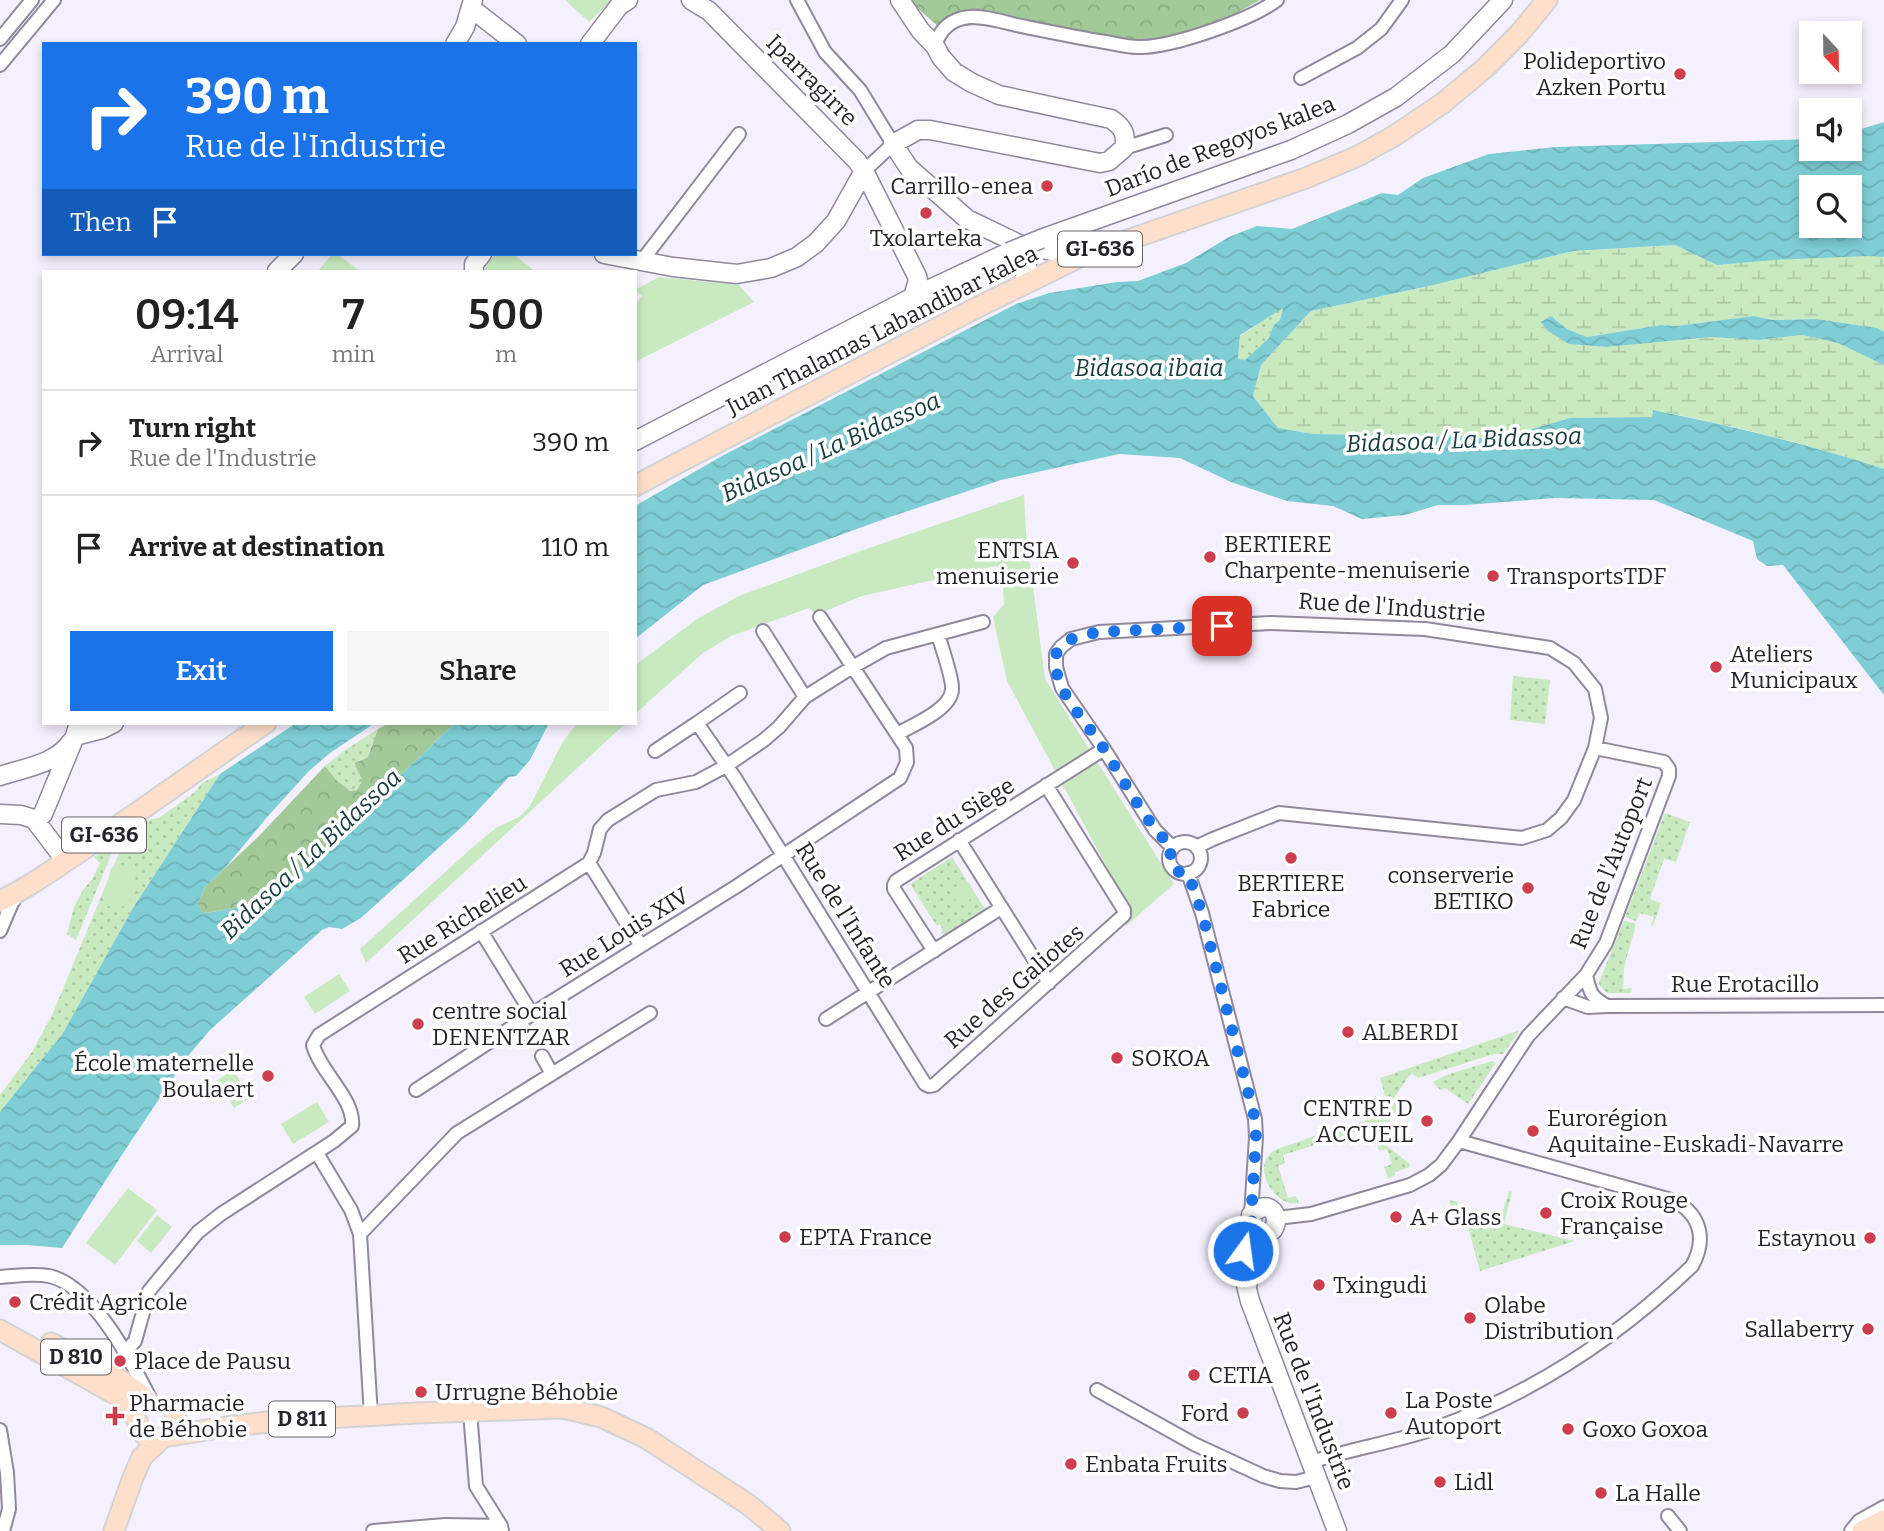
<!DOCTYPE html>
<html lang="en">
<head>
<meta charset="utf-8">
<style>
	:root { --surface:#fff; --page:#f6f6f6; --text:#222; --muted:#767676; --line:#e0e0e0; --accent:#1a73e8 }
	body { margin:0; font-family:Bitter,serif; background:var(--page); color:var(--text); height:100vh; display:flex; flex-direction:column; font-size:26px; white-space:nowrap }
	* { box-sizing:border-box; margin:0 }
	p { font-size:23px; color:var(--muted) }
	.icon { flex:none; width:38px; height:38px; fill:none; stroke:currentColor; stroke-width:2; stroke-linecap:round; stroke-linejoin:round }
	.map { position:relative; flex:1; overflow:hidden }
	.panel { position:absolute; left:42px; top:270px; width:595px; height:455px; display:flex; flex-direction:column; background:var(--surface); border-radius:0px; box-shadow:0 4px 10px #0003 }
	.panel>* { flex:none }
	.banner { position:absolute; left:42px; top:42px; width:595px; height:214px; border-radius:0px; box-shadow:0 4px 10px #0003; background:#1a73e8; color:#fff; overflow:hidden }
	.needle { width:46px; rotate:158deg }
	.fabs { position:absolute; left:1799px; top:21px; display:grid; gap:14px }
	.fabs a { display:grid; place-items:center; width:63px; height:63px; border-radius:0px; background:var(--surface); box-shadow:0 4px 10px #0003; font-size:35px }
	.pin { position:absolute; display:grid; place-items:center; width:60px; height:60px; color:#fff; margin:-30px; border-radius:14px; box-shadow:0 4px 10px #0006 }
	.me { position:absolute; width:77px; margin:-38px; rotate:14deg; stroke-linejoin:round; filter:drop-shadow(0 0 5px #0008) }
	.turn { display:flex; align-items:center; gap:24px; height:147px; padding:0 28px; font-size:32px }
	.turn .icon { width:91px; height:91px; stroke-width:2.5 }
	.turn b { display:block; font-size:49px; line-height:60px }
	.then { display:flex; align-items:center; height:66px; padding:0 28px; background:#0003; gap:14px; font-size:26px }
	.eta { display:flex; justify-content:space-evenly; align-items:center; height:119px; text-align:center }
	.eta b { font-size:42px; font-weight:600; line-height:49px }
	.button { display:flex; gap:14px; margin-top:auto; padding:14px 28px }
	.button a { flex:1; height:80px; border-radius:0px; background:var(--accent); color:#fff; font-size:28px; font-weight:600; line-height:80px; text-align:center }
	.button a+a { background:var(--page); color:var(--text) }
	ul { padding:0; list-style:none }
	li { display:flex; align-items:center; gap:21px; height:105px; padding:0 28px; border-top:2px solid var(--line) }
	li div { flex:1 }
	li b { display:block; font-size:26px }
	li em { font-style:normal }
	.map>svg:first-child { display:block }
	.grass { fill:url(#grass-dots) }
	.forest { fill:url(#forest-crowns) }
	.wetland { fill:url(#wetland-marsh) }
	.park { fill:#c9eac0 }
	.water { fill:url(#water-waves); fill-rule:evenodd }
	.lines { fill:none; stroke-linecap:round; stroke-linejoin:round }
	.street-tunnel { stroke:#ccc7d3; stroke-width:12; stroke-dasharray:12 6; stroke-linecap:butt }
	.street-casing { stroke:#90899c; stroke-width:16 }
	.secondary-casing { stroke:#90899c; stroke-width:21 }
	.primary-casing { stroke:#d4d3d4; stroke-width:23 }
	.street { stroke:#fff; stroke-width:12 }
	.secondary { stroke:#fff; stroke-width:18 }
	.primary { stroke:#fddfcb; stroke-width:19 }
	.secondary-bridge-casing { stroke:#90899c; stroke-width:21; stroke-linecap:butt }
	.secondary-bridge { stroke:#fff; stroke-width:18 }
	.route { stroke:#1a73e8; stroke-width:12; stroke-dasharray:0 21.6 }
	.poi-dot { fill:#cd3d4d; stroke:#fff; stroke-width:2.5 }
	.labels { text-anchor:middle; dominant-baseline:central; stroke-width:7; stroke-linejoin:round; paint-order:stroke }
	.shield { fill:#fff; stroke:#67656a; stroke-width:2 }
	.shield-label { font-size:21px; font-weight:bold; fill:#26232a }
	.poi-label { font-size:23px; fill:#26232a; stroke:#fff; text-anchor:start }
	.street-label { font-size:23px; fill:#26232a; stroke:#fff }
	.water-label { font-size:24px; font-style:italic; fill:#173d40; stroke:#fff }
</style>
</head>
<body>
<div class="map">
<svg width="1884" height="1531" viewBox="0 0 1884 1531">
	<defs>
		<pattern id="grass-dots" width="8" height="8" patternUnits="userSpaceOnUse" patternTransform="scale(1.75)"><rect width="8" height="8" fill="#c9eac0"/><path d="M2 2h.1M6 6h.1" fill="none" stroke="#acc8a5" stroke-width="1.8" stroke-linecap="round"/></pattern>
		<pattern id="forest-crowns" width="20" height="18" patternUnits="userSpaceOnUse" patternTransform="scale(1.75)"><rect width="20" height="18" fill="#a3c999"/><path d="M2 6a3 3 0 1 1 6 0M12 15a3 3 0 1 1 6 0" fill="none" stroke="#8cac84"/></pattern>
		<pattern id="wetland-marsh" width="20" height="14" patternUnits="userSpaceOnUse" patternTransform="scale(1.75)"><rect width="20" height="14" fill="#c9eac0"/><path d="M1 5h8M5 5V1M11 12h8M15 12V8" fill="none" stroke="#acc8a5"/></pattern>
		<pattern id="water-waves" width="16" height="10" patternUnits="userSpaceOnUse" patternTransform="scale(1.75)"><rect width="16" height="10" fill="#7fced5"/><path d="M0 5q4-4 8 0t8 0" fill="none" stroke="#6eb1b7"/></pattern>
	</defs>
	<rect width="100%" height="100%" fill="#f5f0fd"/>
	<path class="grass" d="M1283 307 1280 320 1273 326 1269 338 1244 362 1238 357 1240 336Z
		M1513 676 1550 680 1545 724 1510 720Z
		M378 729 368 757 359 760 357 771 362 777V782L357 789 350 791 335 780 325 766 345 750Z
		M220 774 133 908 63 1033 0 1112V1095L32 1052 53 1013 126 836 151 819 159 818 195 792 202 783Z
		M1665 813 1690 822 1676 862 1664 859 1650 899 1661 903 1653 926 1651 925 1654 917 1640 913 1636 921 1625 917Z
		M117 841 76 940 67 934 74 907 83 890 93 878 100 863 94 857Z
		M952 857 985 909 943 935 941 932 943 930 940 924 937 926 910 884Z
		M1624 921 1635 923 1634 932 1624 967 1623 989 1632 988 1631 993H1607L1600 986 1599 982Z
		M1520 1030 1503 1054H1494L1418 1078 1411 1073 1392 1101 1398 1106 1397 1111 1381 1132 1378 1125 1283 1155 1285 1163 1278 1166 1288 1198 1296 1196 1299 1203C1276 1209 1253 1170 1270 1154 1275 1148 1287 1146 1295 1143 1326 1131 1358 1123 1390 1113L1380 1078Z
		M1492 1061 1496 1063 1468 1104 1445 1088 1440 1090 1433 1082 1446 1075Z
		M1385 1141 1384 1144 1409 1163 1410 1167 1395 1172V1175L1388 1178 1384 1167 1392 1164 1387 1149 1379 1151 1377 1143Z
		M1509 1191 1512 1192 1504 1224 1575 1241 1480 1271 1465 1215 1454 1217 1449 1200 1458 1202 1456 1211 1499 1223Z"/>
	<path class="forest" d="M908 0H1260L1229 17 1170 38 1100 41 976 25 940 28Z
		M389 723H455L385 790 335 841 271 892 250 905 207 913 199 911 198 903 206 886 259 836 325 766 336 780 350 791 357 790 362 781C361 775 356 770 355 763L368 757 378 729Z"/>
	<path class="wetland" d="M1884 243V332L1877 328 1816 319 1773 320 1754 316 1676 326 1661 325 1587 337 1567 329 1551 316 1569 344 1606 347 1712 337 1758 340 1802 335 1838 343 1884 365V469C1809 444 1731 425 1653 410L1652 417 1570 418 1497 439 1467 437 1313 434 1278 428 1253 396 1261 365 1311 311 1429 286 1573 251 1675 245 1717 265Z"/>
	<path class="park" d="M565 0H612L589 22Z
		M332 254H337L360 271H318Z
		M494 254H513L535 271H484Z
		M659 277 739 285 754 302 635 362V305L642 296 635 290Z
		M1024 495 1026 532 1045 679 1174 884 1125 927 1131 912 1007 681 993 617 1004 604 1002 569 996 566 862 596 816 615 809 608 731 636 703 653 635 714V667L638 663 697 619 739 596 866 549Z
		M579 723H626L366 963 360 949 474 846 496 828 519 817 530 806 562 743 573 728Z
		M116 864 127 865C142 880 139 897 121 908L106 906 103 899 111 868Z
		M966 880 976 896 959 906 949 891Z
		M339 974 350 991 315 1014 304 997Z
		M233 1070 251 1097 234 1108 216 1081Z
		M317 1102 329 1122 293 1144 281 1124Z
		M128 1188 157 1210 115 1265 86 1243Z
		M157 1215 172 1227 151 1253 137 1241Z"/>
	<path class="water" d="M1884 122V257L1868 256 1774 260 1717 265 1675 245 1573 251 1429 286 1311 311 1261 365 1253 396 1278 428 1313 434 1467 437 1497 439 1570 418 1652 417 1653 410C1731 426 1809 444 1884 469V695L1783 565 1767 566 1757 559 1753 541 1654 500 1555 498 1466 505H1438L1405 515 1362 519 1333 506 1287 501 1231 482 1180 458 1119 454 1001 480 887 518 703 585 635 639V506L722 456 1016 304 1049 293 1117 282 1138 281 1186 263 1229 237 1257 226 1292 229 1382 193 1398 195 1423 178 1489 154 1556 147 1811 139V149H1850V134L1858 130ZM1811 187H1850V226H1811ZM1283 308 1280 320 1273 326 1269 338 1244 361 1238 358 1240 335Z
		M1551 316 1567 329 1587 337 1661 325 1676 326 1754 316 1773 320 1816 319 1877 328 1884 332V365L1838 343 1802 335 1758 340 1712 337 1606 347 1569 344 1548 331 1541 322Z
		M296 723H375L330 753 309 771 268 816 225 868 206 886 198 903 200 911 207 913 250 905 271 892 335 841 385 790 455 723H549L530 760 516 776 509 777 466 823 361 918 342 929 329 927 322 930 210 1030 188 1056 131 1141 62 1248 27 1245H0V1112L63 1033 133 908 220 774Z"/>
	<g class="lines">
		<path class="street-tunnel" d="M529 1036 542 1056"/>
		<defs>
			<path id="street" d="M797 0 825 52 860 90 893 144 864 171
				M0 39 32 0
				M935 46C940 29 951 19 969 17 984 16 1001 21 1016 25 1046 31 1075 37 1105 42 1117 44 1130 48 1142 47 1175 46 1250 20 1277 0
				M0 65 54 0
				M1301 78 1357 48 1381 29 1402 0
				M1124 148 1166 135
				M641 262 739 134
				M763 631 805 697
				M740 693 697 723 735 778 925 1084 929 1086 934 1085 1124 915V910L1046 785
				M897 734C913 725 952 709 952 689 953 678 941 646 938 634
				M655 751 697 723
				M959 840 1049 983
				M1169 858a16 16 0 1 1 32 0a16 16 0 1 1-32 0Z
				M1173 848 1155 830 1104 749 1062 688 1056 667V654L1061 647 1071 639 1099 632 1271 623 1425 629 1550 648 1574 663 1595 689 1601 718 1595 748 1574 800 1561 818 1547 830 1522 838 1279 813 1213 839 1196 847
				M589 863 641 946
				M1188 873 1202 913 1255 1119 1256 1137 1251 1215
				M0 931 12 903 18 894
				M481 931 532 1014
				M934 951 894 889V885L896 881 1104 749
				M1563 998 1588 1007 1607 1006C1591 997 1590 993 1586 975
				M1607 1006 1884 1005
				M826 1019 1001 908
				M520 1022 529 1036
				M542 1056 552 1074
				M416 1090 532 1014 737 886 900 778 907 762 906 748 820 617
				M317 1153 351 1210 360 1234 371 1416
				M1277 1218 1311 1214 1410 1185 1429 1175 1441 1165 1459 1141 1528 1036 1586 975 1606 943 1669 776V769L1664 762 1595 748
				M360 1234 457 1133 650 1013
				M0 1277C16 1276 33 1273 49 1276 92 1285 131 1361 150 1398
				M124 1353 135 1341 149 1291 198 1232 221 1214 334 1141 352 1126C355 1099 320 1072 313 1045L319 1035 589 863 594 853 600 829 608 820 656 790 696 782 726 766 764 740 779 727 805 697 851 668 886 648 983 622
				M1097 1390 1194 1444 1263 1476 1280 1481 1296 1482 1316 1477
				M470 1412 476 1486 501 1526 502 1531
				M0 1430 7 1473 9 1509 3 1531
				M1311 1462C1350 1449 1391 1443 1430 1430 1529 1396 1617 1338 1692 1266 1706 1241 1702 1216 1675 1201L1459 1141
				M1668 1516 1680 1531
				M373 1531 445 1525 501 1526
				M1851 1531 1859 1521 1884 1507"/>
			<path id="secondary" d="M691 0 709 11 857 161 864 171 917 276 918 280 913 297
				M900 0 920 30 935 46 941 57 954 72 972 83 999 95 1111 119C1123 127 1127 134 1124 148L1109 161 1100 163 930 130H918L893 144 909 168 967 219 1023 246 1082 256
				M471 8 517 44
				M455 44 465 27 473 0
				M590 44 619 6 628 0
				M1041 239 1291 150 1348 124 1396 97 1452 54 1503 0
				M1023 246C1029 260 1027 268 1024 283
				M604 254 673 267 737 274 771 268 797 257 816 243 836 221 864 171
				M277 271 294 254
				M474 271V264L482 254
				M635 441 913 297 1009 252
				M75 736 102 729 114 723
				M0 776C24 768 56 764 71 742
				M0 814 21 815 34 819 62 856
				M34 819 39 818 43 814 75 736 79 723
				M1247 1287 1253 1251 1263 1234 1273 1230C1283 1212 1265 1198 1251 1215L1253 1227 1244 1245 1243 1251V1273L1250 1301 1337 1531"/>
			<path id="primary" d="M635 486 676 464 976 308 1082 256 1306 178 1358 156 1394 136 1443 103 1485 68 1519 34 1547 0
				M0 901C32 886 61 864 90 845 149 805 207 763 266 723
				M0 1330 115 1394 132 1407 140 1430 149 1439H161L173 1432 177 1421 174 1411
				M51 1343C74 1356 133 1382 148 1402
				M169 1436 232 1426 287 1420 417 1413 563 1408 601 1417 646 1438 749 1505 780 1531
				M114 1531 132 1480 142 1457 161 1439
				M1862 1531 1884 1520"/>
		</defs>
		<use href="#street" class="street-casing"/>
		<use href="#secondary" class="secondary-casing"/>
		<use href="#primary" class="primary-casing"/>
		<use href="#street" class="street"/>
		<use href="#secondary" class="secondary"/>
		<use href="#primary" class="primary"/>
		<defs>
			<path id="secondary-bridge" d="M1009 252 1041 239"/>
		</defs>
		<use href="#secondary-bridge" class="secondary-bridge-casing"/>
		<use href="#secondary-bridge" class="secondary-bridge"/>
	</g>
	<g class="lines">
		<path class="route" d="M1222 626 1100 632C1085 635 1064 637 1057 652 1052 662 1058 679 1062 688 1072 708 1090 728 1102 746 1125 781 1143 820 1173 848 1165 862 1173 874 1188 873L1202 913 1255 1119 1256 1137 1251 1219 1253 1227 1244 1245 1243 1251"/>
	</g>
	<g class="poi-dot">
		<circle cx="1680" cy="74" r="7"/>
		<circle cx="1047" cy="186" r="7"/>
		<circle cx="926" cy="213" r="7"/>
		<circle cx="1210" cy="557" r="7"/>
		<circle cx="1073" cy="563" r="7"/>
		<circle cx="1493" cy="576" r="7"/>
		<circle cx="1716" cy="667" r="7"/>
		<circle cx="1291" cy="858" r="7"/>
		<circle cx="1528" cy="888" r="7"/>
		<circle cx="418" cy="1024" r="7"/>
		<circle cx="1348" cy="1032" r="7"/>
		<circle cx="1117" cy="1058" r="7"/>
		<circle cx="268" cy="1076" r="7"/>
		<circle cx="1427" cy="1121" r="7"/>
		<circle cx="1533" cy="1131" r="7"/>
		<circle cx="1546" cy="1213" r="7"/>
		<circle cx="1396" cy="1217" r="7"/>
		<circle cx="785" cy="1237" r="7"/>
		<circle cx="1870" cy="1238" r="7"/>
		<circle cx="1319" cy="1285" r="7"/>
		<circle cx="15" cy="1302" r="7"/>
		<circle cx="1470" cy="1318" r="7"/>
		<circle cx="1868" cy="1329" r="7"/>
		<circle cx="120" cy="1361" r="7"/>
		<circle cx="1194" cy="1375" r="7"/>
		<circle cx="421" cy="1392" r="7"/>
		<circle cx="1243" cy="1413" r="7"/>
		<circle cx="1391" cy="1413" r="7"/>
		<path d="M111.5 1405.5h7v7h7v7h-7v7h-7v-7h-7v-7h7z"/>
		<circle cx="1568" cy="1429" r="7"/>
		<circle cx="1071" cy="1464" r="7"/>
		<circle cx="1440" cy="1482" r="7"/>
		<circle cx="1601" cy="1493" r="7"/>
	</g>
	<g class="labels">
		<g class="shield">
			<rect x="1058" y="231.5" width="84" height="35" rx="5"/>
			<rect x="62" y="817.5" width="84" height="35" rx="5"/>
			<rect x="41" y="1339.5" width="70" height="35" rx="5"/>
			<rect x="269" y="1401.5" width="66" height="35" rx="5"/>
		</g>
		<g class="shield-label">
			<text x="1100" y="249">GI-636</text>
			<text x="104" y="835">GI-636</text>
			<text x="76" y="1357">D 810</text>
			<text x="302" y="1419">D 811</text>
		</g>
		<g class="poi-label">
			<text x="1666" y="61" text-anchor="end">Polideportivo<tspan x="1666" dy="26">Azken Portu</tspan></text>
			<text x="1033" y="186" text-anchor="end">Carrillo-enea</text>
			<text x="926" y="238" text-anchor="middle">Txolarteka</text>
			<text x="1224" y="544">BERTIERE<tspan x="1224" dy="26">Charpente-menuiserie</tspan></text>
			<text x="1059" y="550" text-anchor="end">ENTSIA<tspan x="1059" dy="26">menuiserie</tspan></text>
			<text x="1507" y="576">TransportsTDF</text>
			<text x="1730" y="654">Ateliers<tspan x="1730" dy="26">Municipaux</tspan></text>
			<text x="1514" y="875" text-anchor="end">conserverie<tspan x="1514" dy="26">BETIKO</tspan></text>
			<text x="1291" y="883" text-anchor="middle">BERTIERE<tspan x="1291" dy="26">Fabrice</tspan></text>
			<text x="432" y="1011">centre social<tspan x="432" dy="26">DENENTZAR</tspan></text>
			<text x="1362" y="1032">ALBERDI</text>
			<text x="1131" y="1058">SOKOA</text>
			<text x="254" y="1063" text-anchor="end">École maternelle<tspan x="254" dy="26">Boulaert</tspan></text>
			<text x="1413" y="1108" text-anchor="end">CENTRE D<tspan x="1413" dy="26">ACCUEIL</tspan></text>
			<text x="1547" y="1118">Eurorégion<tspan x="1547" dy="26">Aquitaine-Euskadi-Navarre</tspan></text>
			<text x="1560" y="1200">Croix Rouge<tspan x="1560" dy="26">Française</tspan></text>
			<text x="1410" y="1217">A+ Glass</text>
			<text x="799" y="1237">EPTA France</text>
			<text x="1856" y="1238" text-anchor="end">Estaynou</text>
			<text x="1333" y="1285">Txingudi</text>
			<text x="29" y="1302">Crédit Agricole</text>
			<text x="1484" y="1305">Olabe<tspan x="1484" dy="26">Distribution</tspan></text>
			<text x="1854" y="1329" text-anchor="end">Sallaberry</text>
			<text x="134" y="1361">Place de Pausu</text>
			<text x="1208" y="1375">CETIA</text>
			<text x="435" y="1392">Urrugne Béhobie</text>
			<text x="1405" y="1400">La Poste<tspan x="1405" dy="26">Autoport</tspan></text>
			<text x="129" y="1403">Pharmacie<tspan x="129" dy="26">de Béhobie</tspan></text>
			<text x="1229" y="1413" text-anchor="end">Ford</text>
			<text x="1582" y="1429">Goxo Goxoa</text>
			<text x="1085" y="1464">Enbata Fruits</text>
			<text x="1454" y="1482">Lidl</text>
			<text x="1615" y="1493">La Halle</text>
		</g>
		<g class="street-label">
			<text transform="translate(812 80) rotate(45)">Iparragirre</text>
			<text transform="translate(1220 146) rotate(-21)">Darío de Regoyos kalea</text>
			<text transform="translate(882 330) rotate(-27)">Juan Thalamas Labandibar kalea</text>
			<text transform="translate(1392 607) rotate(4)">Rue de l'Industrie</text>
			<text transform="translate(954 819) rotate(-32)">Rue du Siège</text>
			<text transform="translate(1611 863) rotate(-68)">Rue de l'Autoport</text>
			<text transform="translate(846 915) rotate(58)">Rue de l'Infante</text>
			<text transform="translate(462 919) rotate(-32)">Rue Richelieu</text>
			<text transform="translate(624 932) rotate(-32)">Rue Louis XIV</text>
			<text x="1745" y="984">Rue Erotacillo</text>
			<text transform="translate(1014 986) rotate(-41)">Rue des Galiotes</text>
			<text transform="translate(1314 1401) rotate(69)">Rue de l'Industrie</text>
		</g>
		<g class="water-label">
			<text x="1149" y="368">Bidasoa ibaia</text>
			<text transform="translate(1464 440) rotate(-2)">Bidasoa / La Bidassoa</text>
			<text transform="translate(831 447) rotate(-24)">Bidasoa / La Bidassoa</text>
			<text transform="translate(311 854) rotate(-43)">Bidasoa / La Bidassoa</text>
		</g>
	</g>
</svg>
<div class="fabs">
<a><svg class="needle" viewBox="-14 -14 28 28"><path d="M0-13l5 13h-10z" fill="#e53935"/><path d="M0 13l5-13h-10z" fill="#767676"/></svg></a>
<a><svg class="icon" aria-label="sound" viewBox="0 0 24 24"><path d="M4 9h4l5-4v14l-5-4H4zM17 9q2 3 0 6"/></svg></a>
<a><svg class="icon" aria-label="search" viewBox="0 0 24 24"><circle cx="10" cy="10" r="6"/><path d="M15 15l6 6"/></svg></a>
</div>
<div class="pin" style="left:1222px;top:626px;background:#d93025"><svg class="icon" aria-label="arrive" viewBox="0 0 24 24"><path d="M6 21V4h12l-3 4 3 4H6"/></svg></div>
<svg class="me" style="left:1243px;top:1251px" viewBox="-20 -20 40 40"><circle r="17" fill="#1a73e8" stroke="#fff" stroke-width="3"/><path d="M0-11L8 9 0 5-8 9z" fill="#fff"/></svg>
<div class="banner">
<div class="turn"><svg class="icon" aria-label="right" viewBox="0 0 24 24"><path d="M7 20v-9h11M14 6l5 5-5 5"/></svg><div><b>390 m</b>Rue de l'Industrie</div></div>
<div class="then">Then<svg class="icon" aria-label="arrive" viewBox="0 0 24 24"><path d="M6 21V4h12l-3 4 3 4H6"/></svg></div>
</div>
<section class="panel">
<div class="eta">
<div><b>09:14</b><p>Arrival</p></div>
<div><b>7</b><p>min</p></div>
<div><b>500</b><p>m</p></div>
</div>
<ul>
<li><svg class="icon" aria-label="right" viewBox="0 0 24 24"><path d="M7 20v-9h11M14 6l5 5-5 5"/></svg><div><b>Turn right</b><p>Rue de l'Industrie</p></div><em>390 m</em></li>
<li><svg class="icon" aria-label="arrive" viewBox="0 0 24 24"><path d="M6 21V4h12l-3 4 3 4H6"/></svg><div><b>Arrive at destination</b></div><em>110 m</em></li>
</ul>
<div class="button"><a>Exit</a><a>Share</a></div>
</section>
</div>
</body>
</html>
